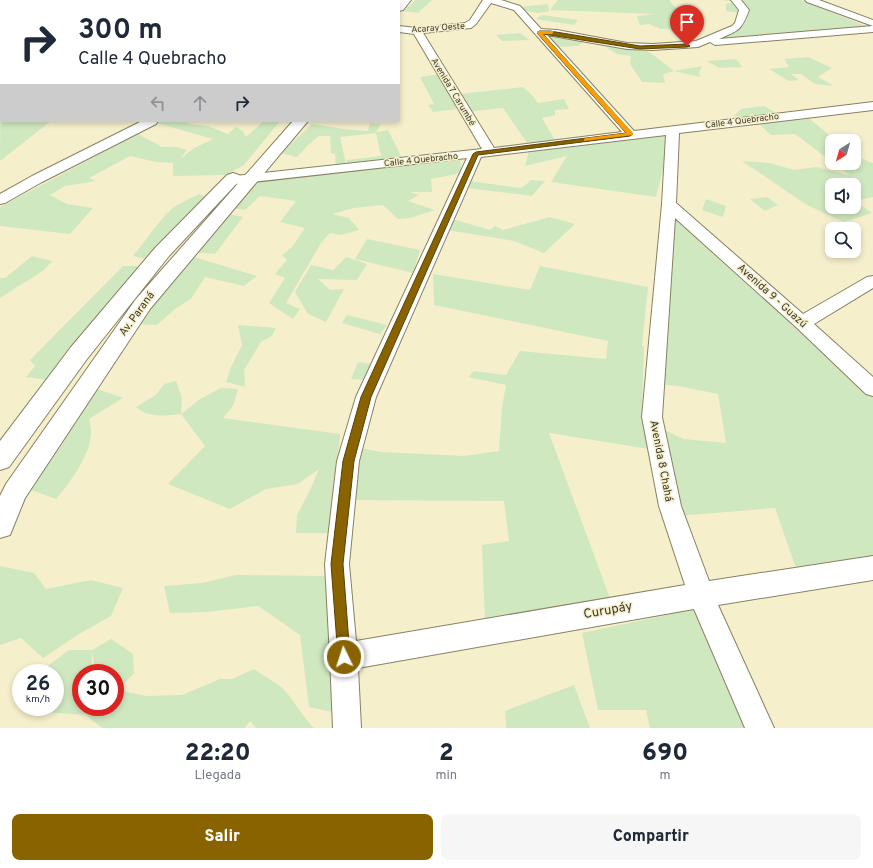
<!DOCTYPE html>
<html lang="es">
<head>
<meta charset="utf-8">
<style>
	:root { --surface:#fff; --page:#f6f6f7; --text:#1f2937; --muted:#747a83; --accent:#886300 }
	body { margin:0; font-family:Overpass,sans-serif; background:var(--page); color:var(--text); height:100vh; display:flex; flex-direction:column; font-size:15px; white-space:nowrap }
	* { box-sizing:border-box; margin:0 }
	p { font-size:13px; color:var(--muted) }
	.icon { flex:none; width:22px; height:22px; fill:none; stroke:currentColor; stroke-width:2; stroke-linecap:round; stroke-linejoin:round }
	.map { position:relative; height:728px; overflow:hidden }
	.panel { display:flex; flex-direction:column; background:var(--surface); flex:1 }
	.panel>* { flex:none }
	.banner { position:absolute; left:0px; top:0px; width:400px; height:122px; box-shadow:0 2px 6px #0003; background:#fff; color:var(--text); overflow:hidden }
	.needle { width:26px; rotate:217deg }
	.tools { position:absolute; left:825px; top:134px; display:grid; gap:8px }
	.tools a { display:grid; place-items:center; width:36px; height:36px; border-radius:8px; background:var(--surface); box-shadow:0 2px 6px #0003; font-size:20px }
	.speed { position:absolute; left:12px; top:664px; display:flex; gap:8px; font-size:20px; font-weight:700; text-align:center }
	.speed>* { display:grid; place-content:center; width:52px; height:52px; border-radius:50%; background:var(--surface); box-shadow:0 2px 6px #0003; line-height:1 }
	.speed small { font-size:10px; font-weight:400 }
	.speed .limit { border:6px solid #d22; background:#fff; color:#111 }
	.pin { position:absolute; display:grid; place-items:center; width:34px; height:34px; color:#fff; margin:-41px -17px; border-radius:50% 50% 50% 0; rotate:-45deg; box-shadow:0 0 4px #0007 }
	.pin .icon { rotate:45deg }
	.me { position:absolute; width:44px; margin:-22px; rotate:356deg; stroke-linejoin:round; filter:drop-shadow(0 0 3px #0008) }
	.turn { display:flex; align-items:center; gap:14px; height:84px; padding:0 12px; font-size:18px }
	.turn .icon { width:52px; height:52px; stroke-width:2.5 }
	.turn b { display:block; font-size:28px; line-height:34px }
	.lanes { display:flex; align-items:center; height:38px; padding:0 12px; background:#0003; justify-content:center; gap:20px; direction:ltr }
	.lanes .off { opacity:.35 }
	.eta { display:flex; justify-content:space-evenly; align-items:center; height:68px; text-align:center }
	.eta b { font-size:24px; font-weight:800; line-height:28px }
	.action { display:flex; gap:8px; margin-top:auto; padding:8px 12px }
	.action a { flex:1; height:46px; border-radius:8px; background:var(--accent); color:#fff; font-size:16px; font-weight:800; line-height:46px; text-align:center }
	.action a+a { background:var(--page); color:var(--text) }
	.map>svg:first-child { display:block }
	.green { fill:#d0e8c0; fill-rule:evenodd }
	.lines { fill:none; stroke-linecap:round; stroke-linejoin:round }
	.stream { fill:#78a9c9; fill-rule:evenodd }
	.minor-casing { stroke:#888162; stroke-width:2 }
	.tertiary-casing { stroke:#888162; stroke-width:2 }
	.minor { fill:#fff; fill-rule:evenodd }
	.tertiary { fill:#fff; fill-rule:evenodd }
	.route { fill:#886300; stroke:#584000 }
	.slow { fill:#f59e0b }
	.labels { text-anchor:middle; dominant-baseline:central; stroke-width:3; stroke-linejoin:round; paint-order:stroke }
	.far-street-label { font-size:9px; fill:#3d3a2c; stroke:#f6efcc }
	.street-label { font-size:11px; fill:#3d3a2c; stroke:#f6efcc }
	.near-street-label { font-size:13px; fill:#3d3a2c; stroke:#f6efcc }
</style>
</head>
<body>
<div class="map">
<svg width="873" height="728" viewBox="0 0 873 728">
	<rect width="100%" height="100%" fill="#f6efcc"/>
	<path class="green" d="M5 0H207L5 1Z
		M415 0H432L418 13 402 11 408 6H410Z
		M558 0H669L682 15H673L690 30 676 33 668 29H661L649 24 640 25 637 16 655 14 550 10Z
		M722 0H801L871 28 714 42 741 26 742 13 726 11V4L735 2Z
		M548 4 549 11C538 14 528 13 518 7Z
		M542 15 578 20 574 25 536 19Z
		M1 21V121H51L0 161Z
		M520 33 530 40 502 41 496 35Z
		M547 33 586 40 578 46 558 47Z
		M606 47 648 51 674 71 702 66 699 72 700 77 674 71 663 74 665 83 642 82 630 64 631 56 617 54Z
		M808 57 832 68 818 77 834 86 815 84 801 74H791L799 80 789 81 769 69 789 67 784 59Z
		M736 59 742 67 719 68 707 61Z
		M439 74 457 109 433 112 428 105 434 104 420 77Z
		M523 87 531 94 538 103 564 99 569 109 555 110V115L542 118 555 140 528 144 503 108 465 112 459 94Z
		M764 106 780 115 741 119 734 116 741 109Z
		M810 119 835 140 851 141H832V162L795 134 771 135 757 122Z
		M155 121H184L190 124 208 126 228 134 236 127 242 130 246 137 264 121H280L244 165 226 175 173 176V163L156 162 130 156 89 178 96 181 65 186 50 195 67 204 93 208 70 234 0 226V207L138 134 162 147H176L187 150 180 159 194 148 213 139 153 122Z
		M370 123 381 124 376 132 388 130 403 160 336 167 335 154 331 153 330 136H319L308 145 297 157 281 153 312 124 344 129 368 131ZM376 133 381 156 347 160 346 164 340 137Z
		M672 134 656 197 551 182 567 156 525 166 529 151Z
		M854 141H861L855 156 873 163V197L855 201 872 213 844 222 807 205 742 161 770 163 794 170 816 167 849 175 834 163H854ZM832 185H854V207H832Z
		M460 159 462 173 431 179 432 192H410L419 195 408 201 435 210 410 218 398 219 383 205 354 208 332 214 349 218 359 230 341 235 330 233 321 243 286 303 300 309 293 319 269 303 285 278 275 274 287 260 282 255 292 247 305 228 280 222 296 201 260 196 245 210 233 208 258 182Z
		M531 180 545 181 532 196 467 188 469 181 522 188Z
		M199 194 213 199 155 261 133 256 165 215 175 206Z
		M767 197 778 205 765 211 750 199Z
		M706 199 726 206 723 217 702 210Z
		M671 212 873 395V560L798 574 775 508 677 516 660 428 684 439 726 443 718 394 678 386 659 384Z
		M230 214 243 217 215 254 193 252Z
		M550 217 575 224 544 253 514 241 441 229 452 219 490 230 495 226 503 230Z
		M367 239 420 250 413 273 355 259Z
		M32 256 52 261 44 270 0 298V278H5Z
		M194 257 257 276 244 286 205 277 191 299 175 309 157 325 139 324 141 314Z
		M346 257 367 264 357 280 318 279 330 290 344 289 326 322 308 314 295 292 311 265 333 270Z
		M123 266H146L54 381 26 377 35 366 30 360Z
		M540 266 648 287 642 346H644L642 411 649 449 549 433 611 601 485 623 482 545 509 541 504 501 353 500 351 446 381 452 464 456 499 451 502 407 506 385 468 377 474 371 506 375 520 351 606 359 608 341 434 305 433 274 530 290Z
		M347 315 387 325 380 334 342 323Z
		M238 325 276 328 272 336 261 342 244 370 245 387 226 382 231 367 242 345Z
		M358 362 373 364 367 380 351 379Z
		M176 381 182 398 181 414 200 399 221 388 238 389 233 406 223 418 340 434 332 533H296L297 515 311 488 319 469 298 484 266 489 230 509 168 484 205 446 181 414C165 416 148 418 136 407L156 395 164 384Z
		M95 388 123 398 89 419C90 423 91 427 91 431 92 453 70 483 56 499L31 490 52 453Z
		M0 566 34 573 46 589 91 580 123 588 111 616 79 634 43 658 21 638 0 645Z
		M236 575 330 576 336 713 309 707 300 635 258 606 207 612 170 613 164 586 202 583Z
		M694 609 747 728H650L646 710H598L582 633Z
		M111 639 133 654 134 673 118 690 147 696 182 695 220 679H232L254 669C262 675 272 680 280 686 294 698 301 716 314 728H256L250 721 245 728H102L86 715 42 712 41 707H55V673H41L45 668 69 650H92ZM92 652 96 673H115V707H81V673H91Z
		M574 685 590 728H506L505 711Z"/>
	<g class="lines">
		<path class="stream" d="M0 76H1V79H0Z"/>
		<defs>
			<path id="minor" d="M335 0H345V1H335Z
				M483 0H501L520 6 541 29 557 30 627 43 653 44 696 41 732 26 735 23 739 10 731 0H741L749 10C741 31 739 30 719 39L873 26V32L715 45 710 42 698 47 653 50 627 49 547 35 634 131 873 102V110L679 133 676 203 803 314 867 277 873 276V288L814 324 873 377V396L866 394 796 327 675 218 662 417 681 506 709 581 873 556V580L718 605 774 728H745L694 609 358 668 361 728H333L330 657 325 564 337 461 356 397 467 158 235 184 230 183 228 180 230 177 235 176 482 149 414 34 399 32V26L417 28 465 23 470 20ZM491 3 514 10 622 132 494 148 423 33 471 28 476 24ZM666 135 662 204 642 417 659 506 685 585 356 641 349 564 359 461 376 397 481 157Z
				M805 0H819L873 20V26L807 2Z
				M142 121H158L156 124 42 182 5 203 0 204V194L32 176Z"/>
			<path id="tertiary" d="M400 0H411L403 10 399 11Z
				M293 121H308L150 309 25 498 10 535 0 538V496L6 484 136 299Z
				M233 173 239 175 241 178 239 181 169 256 87 359 9 467 0 470V441L71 347 155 248 227 175Z"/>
		</defs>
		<use href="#minor" class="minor-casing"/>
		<use href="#tertiary" class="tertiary-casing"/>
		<use href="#minor" class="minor"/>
		<use href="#tertiary" class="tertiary"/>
	</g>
	<path class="route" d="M539 31H550L640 46 687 44 690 46 687 47 640 49 543 34 633 134 630 136 478 155 371 397 354 461 343 564 350 657 349 662 344 664 339 662 338 657 331 564 343 461 361 397 473 154 476 152 626 133 537 33Z"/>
	<path class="slow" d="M537 31H554L552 34H543L633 133V135L584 141V139L586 138 626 133 537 33Z"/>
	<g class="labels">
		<g class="far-street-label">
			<text transform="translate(438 28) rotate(-4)">Acaray Oeste</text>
			<text transform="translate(453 92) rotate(59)">Avenida 7 Carumbé</text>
			<text transform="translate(742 121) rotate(-7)">Calle 4 Quebracho</text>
			<text transform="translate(421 160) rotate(-6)">Calle 4 Quebracho</text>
		</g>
		<g class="street-label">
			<text transform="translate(772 296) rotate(42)">Avenida 9 - Guazú</text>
			<text transform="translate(137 314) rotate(-54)">Av. Paraná</text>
			<text transform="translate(661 461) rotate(79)">Avenida 8 Chahá</text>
		</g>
		<g class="near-street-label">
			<text transform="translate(608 611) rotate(-10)">Curupa´y</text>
		</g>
	</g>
</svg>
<div class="tools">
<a><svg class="needle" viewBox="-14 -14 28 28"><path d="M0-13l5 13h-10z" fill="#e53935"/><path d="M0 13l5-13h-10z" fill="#747a83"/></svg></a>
<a><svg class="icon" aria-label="sound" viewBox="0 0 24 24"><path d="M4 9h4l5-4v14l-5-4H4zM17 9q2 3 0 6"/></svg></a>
<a><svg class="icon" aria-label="search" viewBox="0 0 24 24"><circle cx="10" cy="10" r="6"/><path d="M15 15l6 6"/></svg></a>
</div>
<div class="speed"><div>26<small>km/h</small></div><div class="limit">30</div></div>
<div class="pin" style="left:687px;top:46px;background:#d93025"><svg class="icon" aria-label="arrive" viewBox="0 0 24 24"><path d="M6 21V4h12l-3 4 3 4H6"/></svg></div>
<svg class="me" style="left:344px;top:657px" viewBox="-20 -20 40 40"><circle r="17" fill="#886300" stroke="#fff" stroke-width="3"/><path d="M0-11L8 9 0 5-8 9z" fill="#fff"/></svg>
<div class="banner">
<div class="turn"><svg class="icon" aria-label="right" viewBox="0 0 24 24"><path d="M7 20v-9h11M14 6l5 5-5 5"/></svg><div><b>300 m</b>Calle 4 Quebracho</div></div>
<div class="lanes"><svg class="icon off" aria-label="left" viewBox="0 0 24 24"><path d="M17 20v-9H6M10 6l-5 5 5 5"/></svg><svg class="icon off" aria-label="ahead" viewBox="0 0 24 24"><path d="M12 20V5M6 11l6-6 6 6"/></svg><svg class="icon" aria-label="right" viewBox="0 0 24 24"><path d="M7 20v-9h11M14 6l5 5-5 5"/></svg></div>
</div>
</div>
<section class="panel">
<div class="eta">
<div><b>22:20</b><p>Llegada</p></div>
<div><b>2</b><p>min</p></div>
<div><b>690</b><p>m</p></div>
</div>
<div class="action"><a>Salir</a><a>Compartir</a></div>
</section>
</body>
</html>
